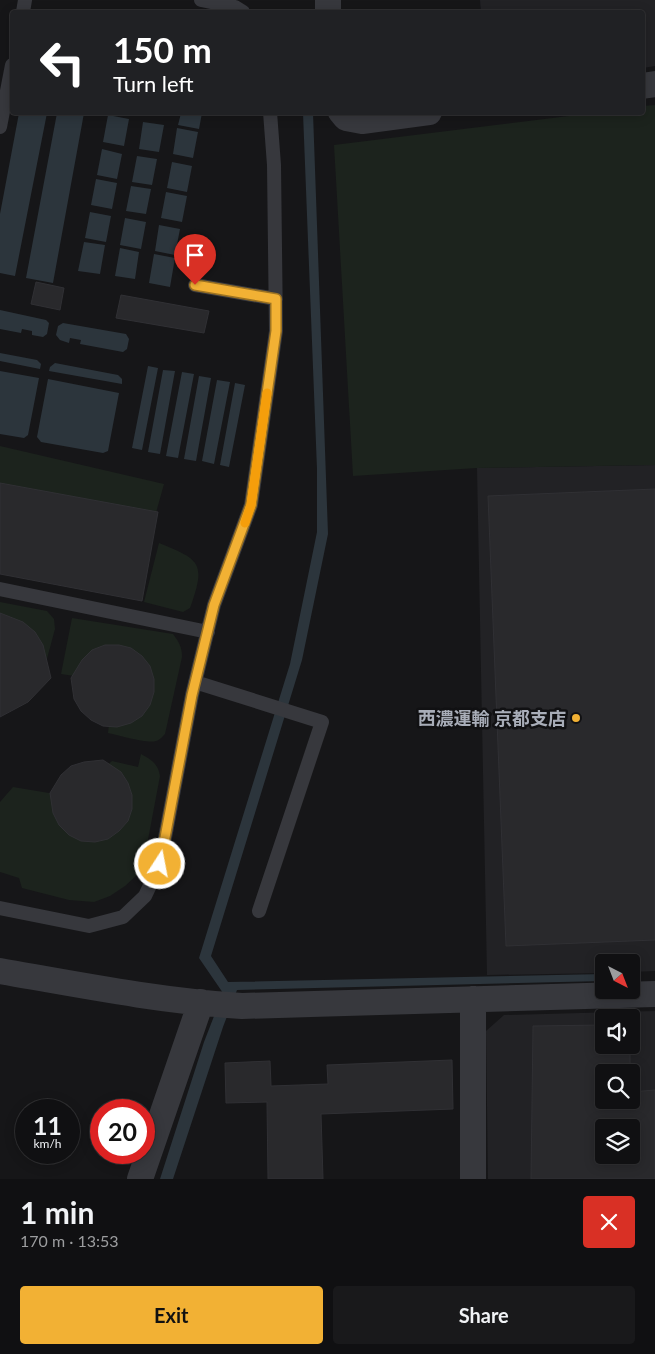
<!DOCTYPE html>
<html lang="en">
<head>
<meta charset="utf-8">
<style>
	:root { --surface:#101012; --page:#19191b; --text:#f1f3f6; --muted:#9c9d9f; --line:#303032; --accent:#f2b134 }
	body { margin:0; font-family:Lato,"Noto Sans JP",sans-serif; background:var(--page); color:var(--text); height:100vh; display:flex; flex-direction:column; font-size:19px; white-space:nowrap }
	* { box-sizing:border-box; margin:0 }
	p { font-size:16px; color:var(--muted) }
	.icon { flex:none; width:28px; height:28px; fill:none; stroke:currentColor; stroke-width:2; stroke-linecap:round; stroke-linejoin:round }
	.map { position:relative; height:1179px; overflow:hidden }
	.sheet { display:flex; flex-direction:column; background:var(--surface); flex:1 }
	.sheet>* { flex:none }
	.hud { position:absolute; left:10px; top:10px; width:635px; height:105px; border-radius:5px; box-shadow:0 2px 12px #0003,0 0 0 1px var(--line); background:#202124; color:#fff; overflow:hidden }
	.needle { width:32px; rotate:138deg }
	.tools { position:absolute; left:595px; top:954px; display:grid; gap:10px }
	.tools a { display:grid; place-items:center; width:45px; height:45px; border-radius:5px; background:var(--surface); box-shadow:0 2px 12px #0003,0 0 0 1px var(--line); font-size:25px }
	.speed { position:absolute; left:15px; top:1099px; display:flex; gap:10px; font-size:25px; font-weight:700; text-align:center }
	.speed>* { display:grid; place-content:center; width:65px; height:65px; border-radius:50%; background:var(--surface); box-shadow:0 2px 12px #0003,0 0 0 1px var(--line); line-height:1 }
	.speed small { font-size:12px; font-weight:400 }
	.speed .limit { border:8px solid #d22; background:#fff; color:#111 }
	.pin { position:absolute; display:grid; place-items:center; width:42px; height:42px; color:#fff; margin:-51px -21px; border-radius:50% 50% 50% 0; rotate:-45deg; box-shadow:0 0 5px #0007 }
	.pin .icon { rotate:45deg }
	.me { position:absolute; width:55px; margin:-28px; rotate:11deg; stroke-linejoin:round; filter:drop-shadow(0 0 4px #0008) }
	.turn { display:flex; align-items:center; gap:18px; height:105px; padding:0 20px; font-size:22px }
	.turn .icon { width:65px; height:65px; stroke-width:2.5 }
	.turn b { display:block; font-size:35px; line-height:42px }
	.round { display:grid; place-items:center; flex:none; width:52px; height:52px; border-radius:5px; background:var(--page) }
	.summary { display:flex; align-items:center; justify-content:space-between; height:85px; padding:0 20px }
	h1 { font-size:30px; font-weight:700; line-height:38px }
	.button { display:flex; gap:10px; margin-top:auto; padding:10px 20px }
	.button a { flex:1; height:58px; border-radius:5px; background:var(--accent); color:#111; font-size:20px; font-weight:700; line-height:58px; text-align:center }
	.button a+a { background:var(--page); color:var(--text) }
	.map>svg:first-child { display:block }
	.built { fill:#222225; fill-rule:evenodd }
	.green { fill:#1c231d }
	.water { fill:#2c353c }
	.building { fill:#29292c; stroke:#303034; fill-rule:evenodd }
	.lines { fill:none; stroke-linecap:round; stroke-linejoin:round }
	.service { stroke:#37383d; stroke-width:14 }
	.minor { stroke:#37383d; stroke-width:26 }
	.route-casing { stroke:#9d7322; stroke-width:12 }
	.route { stroke:#f2b134; stroke-width:9 }
	.slow { stroke:#f59e0b; stroke-width:9 }
	.poi-dot { fill:#f2b134; stroke:#111113; stroke-width:2 }
	.labels { text-anchor:middle; dominant-baseline:central; stroke-width:5; stroke-linejoin:round; paint-order:stroke }
	.poi-label { font-size:18px; font-weight:bold; fill:#a8adb8; stroke:#111113; text-anchor:end }
</style>
</head>
<body>
<div class="map">
<svg width="655" height="1179" viewBox="0 0 655 1179">
	<rect width="100%" height="100%" fill="#161618"/>
	<path class="built" d="M480 0H655V66L643 68 642 12H481Z
		M655 465V971L631 972V962H604V973L487 975 477 468Z
		M655 1011V1179H488L486 1031 504 1015ZM604 1018H631V1045H604ZM604 1072H631V1100H604ZM604 1128H631V1155H604Z"/>
	<path class="green" d="M655 105V465L477 468 353 476 334 145 593 113 642 112 643 106Z
		M0 446 164 484 154 520 0 488Z
		M159 543C201 560 206 563 190 608L183 612 144 602Z
		M0 602 47 611 54 619 55 629 45 666 0 658Z
		M72 618 173 634C179 642 182 647 182 657L165 734C163 736 160 740 156 741 148 744 118 735 108 733L109 724 74 676 61 674Z
		M141 754C152 760 158 764 160 776L144 861 137 875 125 886 110 896 94 902 69 900 22 888 19 878 0 872V802L13 787 73 797 112 761 138 767Z"/>
	<path class="water" d="M19 113H47L15 276 0 273V214Z
		M57 113H84L53 283 26 278Z
		M181 113H202L199 129 178 125Z
		M303 113H313L328 534 302 660 211 956 228 982 604 974V981L237 990 223 1027 173 1179H160L204 1042 223 993 199 958 290 664 317 532V469Z
		M108 115 129 119 124 146 103 142Z
		M143 122 164 125 159 152 139 149Z
		M177 128 198 132 193 158 173 154Z
		M102 149 122 154 117 179 97 175Z
		M137 156 157 159 152 185 132 182Z
		M172 162 192 166 187 192 167 188Z
		M96 179 117 183 112 209 91 205Z
		M131 186 151 189 146 214 126 211Z
		M166 192 187 196 182 222 161 218Z
		M90 212 111 216 106 242 85 238Z
		M125 218 146 222 141 249 120 245Z
		M159 225 180 229 175 255 155 251Z
		M84 242 105 245 100 274 78 271Z
		M120 248 139 252 135 279 115 276Z
		M154 254 175 258 170 287 149 283Z
		M0 310 46 320 49 323 47 334 43 337 32 335V331L22 329 21 333 0 329Z
		M63 323 126 334 129 339 127 349 123 352 80 344 81 340 70 338 69 343 60 340 56 335 58 326Z
		M0 353 37 360 41 364 40 369 0 361Z
		M55 363 118 375 122 379V384L49 371 50 367Z
		M148 366 158 368 142 450 132 448Z
		M163 370 175 371 160 454 148 452Z
		M0 371 39 378 28 435 24 438 0 434Z
		M182 372 194 374 178 458 166 456Z
		M199 376 211 378 196 461 184 459Z
		M48 379 119 393 108 451 103 453 41 442 37 437Z
		M217 380 230 382 214 464 202 461Z
		M235 383 245 385 229 467 220 465Z"/>
	<path class="building" d="M36 282 64 288 60 310 31 304Z
		M121 295 209 311 204 333 116 318Z
		M0 483 158 512 142 601 0 574Z
		M655 489V940L506 946 488 496Z
		M0 613 23 622 35 632 43 645 51 678 28 702 0 717Z
		M105 645H119L131 648 142 656 150 666 154 679V692L150 705 142 716 131 723 117 727 103 726 91 720 81 711 74 699 71 678 82 660 92 650Z
		M103 760 121 772 128 783 132 795V809L128 821 119 831 108 839 95 842 81 841 69 835 59 825 53 813 50 793 61 775 71 766 84 762Z
		M604 1025V1045H630V1072H604V1100H631V1092L655 1090V1179H531L533 1026ZM604 1128H631V1155H604Z
		M452 1060 453 1109 321 1114 323 1179H268L267 1102 226 1103 225 1063 270 1061 271 1086 328 1084 327 1065Z"/>
	<g class="lines">
		<path class="service" d="M201 0 235 7 243 12
			M23 12 25 0
			M0 127 12 65
			M195 285 276 299
			M0 589 208 632
			M195 682 322 722 259 911
			M0 908 89 926 123 917 145 896 160 864 192 695 214 605 251 505 276 331 274 165 270 112"/>
		<path class="minor" d="M328 0V12
			M642 86 655 84
			M341 112 346 118 362 121 429 112
			M0 971C80 985 161 1001 242 1006L655 994
			M473 999V1179
			M140 1179 201 1002"/>
	</g>
	<g class="lines">
		<defs>
			<path id="route" d="M160 864 192 695 214 605 251 505 276 331V299L195 285"/>
		</defs>
		<use href="#route" class="route-casing"/>
		<use href="#route" class="route"/>
		<path class="slow" d="M245 523 251 505 267 393"/>
	</g>
	<circle class="poi-dot" cx="576" cy="718" r="5"/>
	<g class="labels">
		<g class="poi-label">
			<text x="566" y="718">西濃運輸 京都支店</text>
		</g>
	</g>
</svg>
<div class="tools">
<a><svg class="needle" viewBox="-14 -14 28 28"><path d="M0-13l5 13h-10z" fill="#e53935"/><path d="M0 13l5-13h-10z" fill="#9c9d9f"/></svg></a>
<a><svg class="icon" aria-label="sound" viewBox="0 0 24 24"><path d="M4 9h4l5-4v14l-5-4H4zM17 9q2 3 0 6"/></svg></a>
<a><svg class="icon" aria-label="search" viewBox="0 0 24 24"><circle cx="10" cy="10" r="6"/><path d="M15 15l6 6"/></svg></a>
<a><svg class="icon" aria-label="layers" viewBox="0 0 24 24"><path d="M12 4l9 5-9 5-9-5zM3 14l9 5 9-5"/></svg></a>
</div>
<div class="speed"><div>11<small>km/h</small></div><div class="limit">20</div></div>
<div class="pin" style="left:195px;top:285px;background:#d93025"><svg class="icon" aria-label="arrive" viewBox="0 0 24 24"><path d="M6 21V4h12l-3 4 3 4H6"/></svg></div>
<svg class="me" style="left:160px;top:864px" viewBox="-20 -20 40 40"><circle r="17" fill="#f2b134" stroke="#fff" stroke-width="3"/><path d="M0-11L8 9 0 5-8 9z" fill="#fff"/></svg>
<div class="hud">
<div class="turn"><svg class="icon" aria-label="left" viewBox="0 0 24 24"><path d="M17 20v-9H6M10 6l-5 5 5 5"/></svg><div><b>150 m</b>Turn left</div></div>
</div>
</div>
<section class="sheet">
<div class="summary"><div><h1>1 min</h1><p>170 m · 13:53</p></div><a class="round" style="background:#d93025;color:#fff"><svg class="icon" aria-label="close" viewBox="0 0 24 24"><path d="M6 6l12 12M18 6L6 18"/></svg></a></div>
<div class="button"><a>Exit</a><a>Share</a></div>
</section>
</body>
</html>
